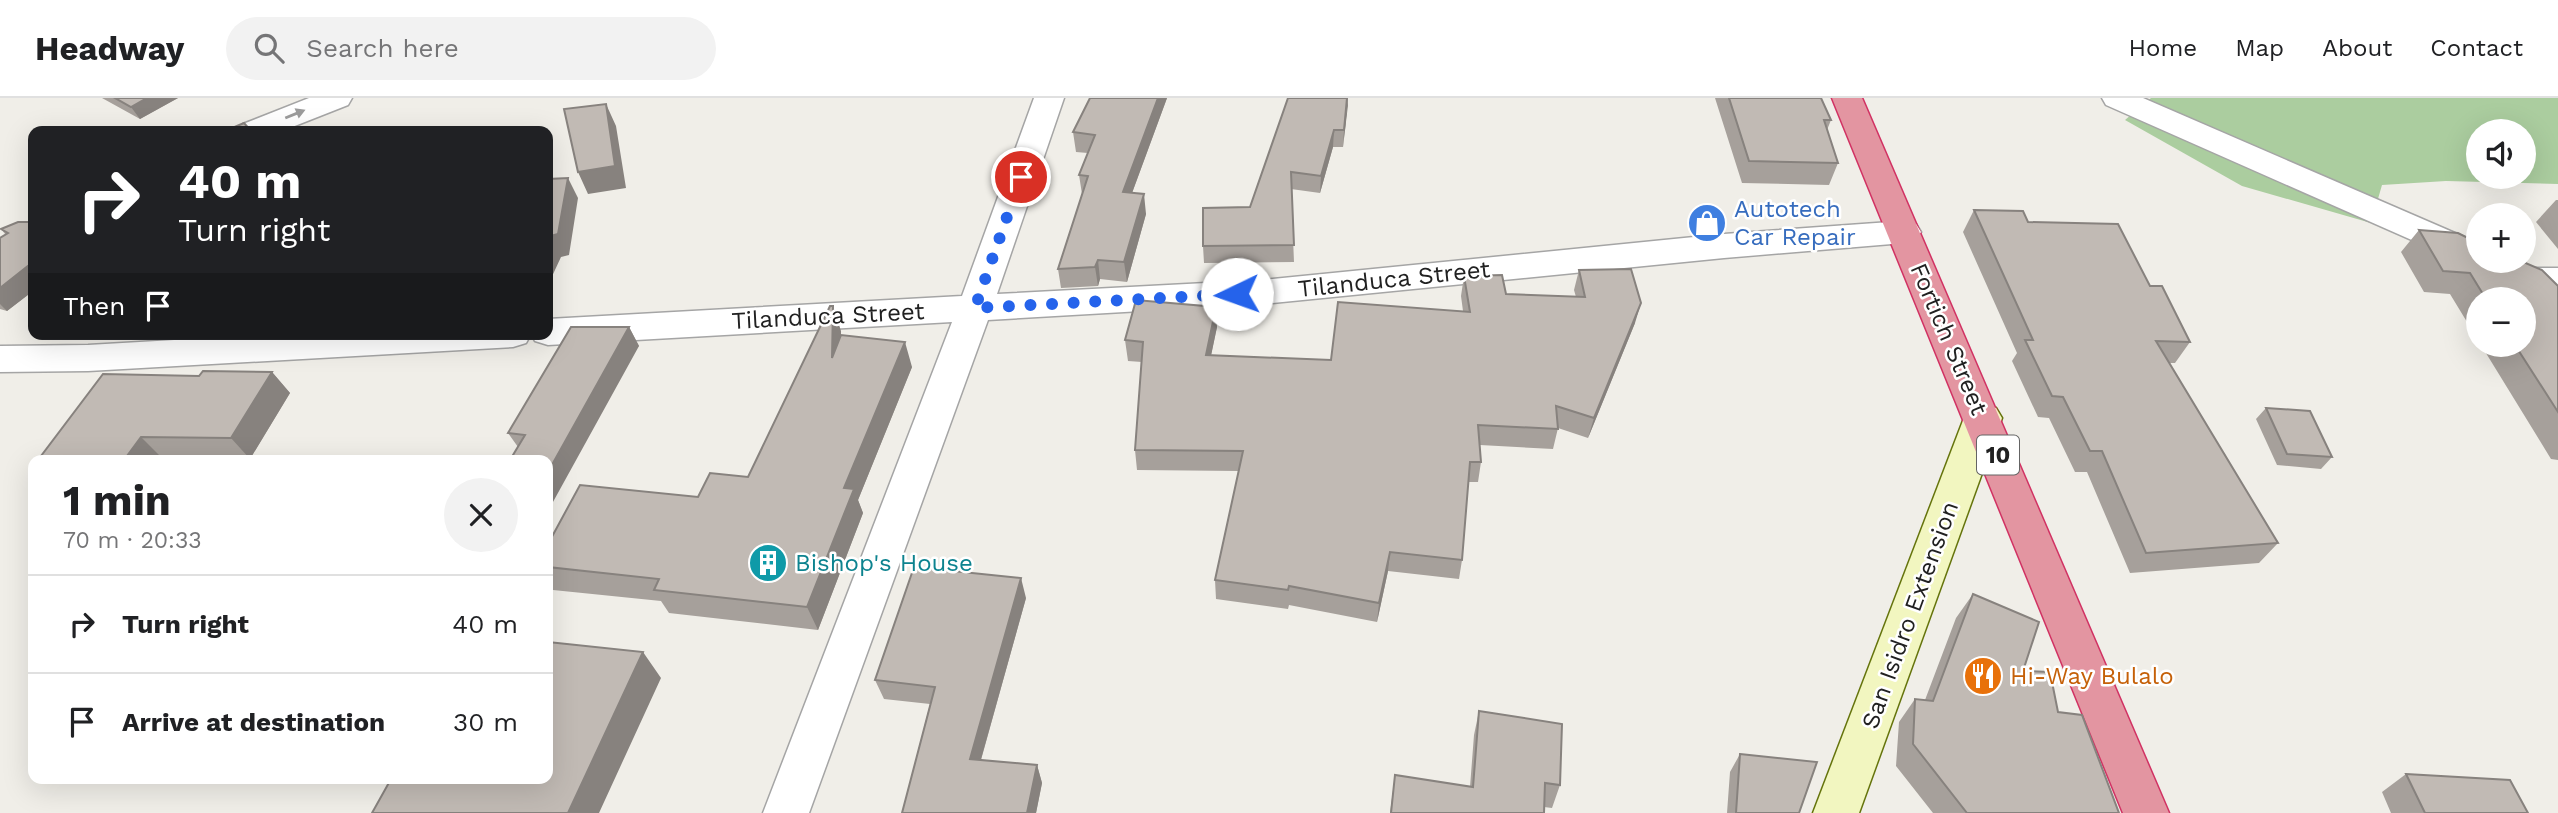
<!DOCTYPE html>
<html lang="en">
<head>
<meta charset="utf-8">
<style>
	:root { --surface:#fff; --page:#f2f2f2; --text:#202124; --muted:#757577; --line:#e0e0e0 }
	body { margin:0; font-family:"Work Sans",sans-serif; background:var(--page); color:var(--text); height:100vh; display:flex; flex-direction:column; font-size:26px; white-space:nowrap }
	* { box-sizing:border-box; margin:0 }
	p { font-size:23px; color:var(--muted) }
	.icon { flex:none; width:38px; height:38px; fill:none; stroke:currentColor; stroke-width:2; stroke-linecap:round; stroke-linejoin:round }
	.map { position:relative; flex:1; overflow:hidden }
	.sheet { position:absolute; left:28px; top:357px; width:525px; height:329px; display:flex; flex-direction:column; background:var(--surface); border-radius:14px; box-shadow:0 7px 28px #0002 }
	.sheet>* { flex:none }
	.banner { position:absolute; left:28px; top:28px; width:525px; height:214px; border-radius:14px; box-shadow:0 7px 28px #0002; background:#202124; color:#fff; overflow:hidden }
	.fabs { position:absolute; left:2466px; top:21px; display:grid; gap:14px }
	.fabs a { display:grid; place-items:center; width:70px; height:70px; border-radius:50%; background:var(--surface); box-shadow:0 7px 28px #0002; font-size:35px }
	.pin { position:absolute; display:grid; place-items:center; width:60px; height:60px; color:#fff; margin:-30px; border:4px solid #fff; border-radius:50%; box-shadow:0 2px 7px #0007 }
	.me { position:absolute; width:77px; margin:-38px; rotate:267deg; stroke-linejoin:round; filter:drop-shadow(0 0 5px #0008) }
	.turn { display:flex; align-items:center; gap:24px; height:147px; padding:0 35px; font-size:32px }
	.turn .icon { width:91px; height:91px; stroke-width:2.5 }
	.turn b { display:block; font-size:49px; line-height:60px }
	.then { display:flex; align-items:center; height:66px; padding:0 35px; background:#0003; gap:14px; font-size:26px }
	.round { display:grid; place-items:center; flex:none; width:74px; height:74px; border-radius:37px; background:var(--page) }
	.summary { display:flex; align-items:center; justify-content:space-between; height:119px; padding:0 35px }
	h1 { font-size:42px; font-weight:700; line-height:52px }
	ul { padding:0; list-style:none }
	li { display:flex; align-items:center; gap:21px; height:98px; padding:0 35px; border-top:2px solid var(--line) }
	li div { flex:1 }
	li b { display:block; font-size:26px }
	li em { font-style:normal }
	header { display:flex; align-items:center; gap:42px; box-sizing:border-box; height:98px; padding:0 35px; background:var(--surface); border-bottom:2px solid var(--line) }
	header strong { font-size:33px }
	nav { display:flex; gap:38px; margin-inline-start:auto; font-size:24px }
	.search { width:490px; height:63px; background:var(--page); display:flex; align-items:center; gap:18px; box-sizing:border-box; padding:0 24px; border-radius:38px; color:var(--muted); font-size:26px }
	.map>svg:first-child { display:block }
	.forest { fill:#abcd9f; fill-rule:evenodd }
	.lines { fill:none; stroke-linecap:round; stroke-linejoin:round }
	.street-casing { stroke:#a5a5a5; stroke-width:3 }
	.secondary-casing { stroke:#65740c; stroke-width:3 }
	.highway-casing { stroke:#d13263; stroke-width:3 }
	.street { fill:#fff; fill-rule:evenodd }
	.secondary { fill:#f2f6c0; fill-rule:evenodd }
	.highway { fill:#e395a1; fill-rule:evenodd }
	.wall { fill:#a6a09b }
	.shaded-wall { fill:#87827e }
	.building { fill:#c1bab4; stroke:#87827e; stroke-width:2 }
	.oneway { fill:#9b9b9b }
	.route { stroke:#2563eb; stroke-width:12; stroke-dasharray:0 21.6 }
	.labels { text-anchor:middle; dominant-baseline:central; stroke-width:5; stroke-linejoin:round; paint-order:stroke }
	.shield { fill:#fff; stroke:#646464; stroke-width:2 }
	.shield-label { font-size:23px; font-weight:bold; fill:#212121 }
	.shop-label { font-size:24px; fill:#366cbe; stroke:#fff; text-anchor:start }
	.street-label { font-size:24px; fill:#212121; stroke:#fff }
	.culture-label { font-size:24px; fill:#0d838f; stroke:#fff; text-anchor:start }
	.food-label { font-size:24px; fill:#c56008; stroke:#fff; text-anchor:start }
</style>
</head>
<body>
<header>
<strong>Headway</strong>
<div class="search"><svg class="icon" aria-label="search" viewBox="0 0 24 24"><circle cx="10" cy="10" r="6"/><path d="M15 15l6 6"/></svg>Search here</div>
<nav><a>Home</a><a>Map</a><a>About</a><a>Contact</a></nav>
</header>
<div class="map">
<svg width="2558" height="715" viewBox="0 0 2558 715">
	<rect width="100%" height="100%" fill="#f0eee8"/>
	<path class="forest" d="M2151 0H2558V86L2446 83 2382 87 2371 125 2242 88 2125 22ZM2478 33H2524V79H2478Z"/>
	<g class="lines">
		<defs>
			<path id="street" d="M309 0H352L348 7 282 33H238L243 26Z
				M1034 0H1064L997 196 1263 182 1724 136 1904 123 1916 126 1921 134 1916 142 1904 145 1724 160 1263 206 988 222 809 715H763L952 224 548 247 535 243 531 236H548V221L962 198Z
				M2102 0H2143L2478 145V163H2492L2490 166 2478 170 2466 166 2106 7Z
				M2535 170H2558V194H2535L2523 191 2518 182 2523 173Z
				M276 236H531L526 245 513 249 88 273 0 274V248L88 247Z"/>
			<path id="secondary" d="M1983 306 1996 310 2002 320 1859 715H1813L1964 320 1970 310Z"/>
			<path id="highway" d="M1832 0H1862L2169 715H2123Z"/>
		</defs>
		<use href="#street" class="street-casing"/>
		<use href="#secondary" class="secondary-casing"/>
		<use href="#highway" class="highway-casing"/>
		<use href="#street" class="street"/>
		<use href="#secondary" class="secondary"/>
		<use href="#highway" class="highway"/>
	</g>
	<path class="wall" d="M102 0H178L140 21Z
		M1090 0H1167L1132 95 1146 116 1127 184 1100 181 1098 188 1061 190 1058 171 1082 96 1079 77 1088 55 1076 54 1073 34Z
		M1348 0 1343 49H1333L1320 95 1291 91 1294 164 1204 165 1203 148 1250 109Z
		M1715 0H1821L1831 22 1827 32 1838 65 1829 87 1742 85Z
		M2556 102H2558V151L2536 124Z
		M1974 112 2028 124 2150 188 2190 244 2175 265H2169L2278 445 2259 465 2130 475 2087 374H2075L2049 320 2038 319 2012 263 2017 255 1963 134Z
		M33 121V193L7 213 0 211V140L6 137 1 131 28 124Z
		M2419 132 2478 163 2558 188V362L2551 361 2481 247H2524V201H2478V242L2450 196 2424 194 2401 154Z
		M1579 172 1635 225 1588 340 1558 330 1553 351 1480 347 1481 364 1478 384H1468L1462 462 1459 481 1388 473 1377 524 1289 507 1288 511 1216 501 1215 482 1239 373 1137 372 1135 352 1142 264 1128 263 1125 242 1217 229 1211 257 1331 262 1463 213 1461 198 1464 178 1506 196 1576 199 1574 192Z
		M629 229 639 248 518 349 508 335Z
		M841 233V237L912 269 858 402 863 415 818 532 669 515 661 503 553 492 548 485V469L698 399 748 379Z
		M272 274 290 295 250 361 162 360 38 362 199 278Z
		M2266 310 2332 359 2321 371 2277 367 2256 321Z
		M1973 496 2023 573 2058 614 2119 715H1933L1896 668 1899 624 1915 601 1925 602 1956 520Z
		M1026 500 981 662 1037 667 1042 685 1036 715H902L930 606 884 601 875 582Z
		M1479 613 1560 687 1552 710 1544 709V715H1390L1395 677 1470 689 1474 637Z
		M1740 656 1799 715H1727L1730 674Z
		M2406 676 2528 715H2391L2382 694Z"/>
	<path class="shaded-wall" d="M147 0H178L140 21 131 9Z
		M1158 0H1167L1125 114 1123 94Z
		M1348 0V7L1343 49 1344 32Z
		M606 6 616 28 626 90 588 96 578 74Z
		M1334 32 1333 49 1320 95 1321 78Z
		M568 80 578 100 569 157 561 159 548 187V142Z
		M1144 96 1146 116 1127 184 1124 164Z
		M1098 162 1100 181 1098 188 1095 169Z
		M33 166V193L7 213 0 206V190L28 168Z
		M1641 205 1635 225 1588 340 1594 320Z
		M833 208 841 233V285L832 260Z
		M1216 209 1217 229 1207 277 1206 257Z
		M629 229 639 248 548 413V374Z
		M905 244 912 269 858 402 863 415 818 532 807 509 844 390Z
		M272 274 290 295 250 361 231 340Z
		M141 339 162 360 160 362H124Z
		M1390 454 1388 473 1377 524 1379 505Z
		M1021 480 1026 500 976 679 970 661Z
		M643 554 661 580 599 715H568Z
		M1037 667 1042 685 1036 715H1027Z"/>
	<path class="building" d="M115 0H147L131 9Z
		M1090 0H1158L1123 94 1144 96 1124 164 1098 162 1095 169 1058 171 1088 78 1079 77 1095 37 1073 34Z
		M1288 0H1347L1344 32H1334L1321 78 1291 74 1294 147 1203 148V110L1250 109Z
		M1729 0H1821L1831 22H1824L1838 65 1749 63Z
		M606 6 615 68 578 74 564 11Z
		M244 25 251 33H225Z
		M568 80 558 136 550 138 548 142V81Z
		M1974 112 2023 113 2028 124 2118 126 2150 188H2162L2190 244 2156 243 2278 445 2146 455 2102 353H2090L2063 299 2052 298 2025 242H2033Z
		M33 121V166L28 168 0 190V140L8 135 1 131 18 124H28Z
		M2419 132 2458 135 2468 140 2478 156V163H2521L2542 172 2558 188V314L2515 247H2524V201H2486L2470 175 2443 173Z
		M1631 171 1641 205 1594 320 1556 308 1558 331 1478 327 1481 364H1470L1462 462 1390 454 1379 505 1289 488 1288 492 1215 482 1243 353 1135 352 1143 244 1125 242 1136 202 1216 209 1206 257 1331 262 1338 204 1470 214 1464 178 1502 177 1506 196 1585 199 1579 172Z
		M830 208H833L832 260 841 237 905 244 844 390 854 391 807 509 654 492 659 481 548 469V446L580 387 698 399 710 375 748 379Z
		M571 229H629L548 374V362H510L525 337 508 335Z
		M203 273 272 274 231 340 141 339 124 362H38L103 276 199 278Z
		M2266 310 2310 313 2332 359 2287 356Z
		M914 469 1021 480 970 661 1037 667 1027 715H902L935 589 875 582Z
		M1973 496 2039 524 2023 573 2050 574 2058 614 2082 617 2119 715H1967L1913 646 1915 601 1933 603Z
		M548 544 643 554 568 715H372L391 681H548Z
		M1479 613 1562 626 1560 687 1545 685 1544 715H1391L1395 677 1473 689Z
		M1740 656 1817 664 1799 715H1736Z
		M2406 676 2510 682 2528 715H2425Z"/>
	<defs><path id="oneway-solid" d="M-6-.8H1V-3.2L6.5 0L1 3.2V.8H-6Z" transform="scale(1.75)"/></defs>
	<use class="oneway" href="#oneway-solid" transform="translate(295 16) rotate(-22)"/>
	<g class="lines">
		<path class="route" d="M1021 79 975 210 1237 196"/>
	</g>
	<defs>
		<symbol id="shop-disc" viewBox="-11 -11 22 22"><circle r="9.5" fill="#3f7fe0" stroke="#fff"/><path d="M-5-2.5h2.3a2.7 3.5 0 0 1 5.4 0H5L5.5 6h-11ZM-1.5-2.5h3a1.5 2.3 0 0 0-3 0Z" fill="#fff"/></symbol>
		<symbol id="building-disc" viewBox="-11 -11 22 22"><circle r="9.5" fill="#0f9aa8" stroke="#fff"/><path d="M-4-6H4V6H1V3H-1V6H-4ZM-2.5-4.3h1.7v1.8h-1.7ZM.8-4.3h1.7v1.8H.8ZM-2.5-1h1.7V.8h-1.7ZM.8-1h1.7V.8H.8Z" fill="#fff"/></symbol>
		<symbol id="restaurant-disc" viewBox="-11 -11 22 22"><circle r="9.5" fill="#e8710a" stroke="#fff"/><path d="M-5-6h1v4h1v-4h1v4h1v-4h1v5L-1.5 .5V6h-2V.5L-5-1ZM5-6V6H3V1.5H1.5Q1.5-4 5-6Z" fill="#fff"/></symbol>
	</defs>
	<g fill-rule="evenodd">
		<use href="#shop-disc" x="1685" y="103" width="44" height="44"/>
		<use href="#building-disc" x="746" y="443" width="44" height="44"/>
		<use href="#restaurant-disc" x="1961" y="556" width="44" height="44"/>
	</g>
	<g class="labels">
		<rect class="shield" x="1977" y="337.5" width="42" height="39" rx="5"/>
		<g class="shield-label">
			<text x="1998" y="357">10</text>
		</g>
		<g class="shop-label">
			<text x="1734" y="111">Autotech<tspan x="1734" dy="28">Car Repair</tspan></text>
		</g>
		<g class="street-label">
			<text transform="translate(1394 181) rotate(-6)">Tilanduca Street</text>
			<text transform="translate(828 218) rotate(-3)">Tilanduca Street</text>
			<text transform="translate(1949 241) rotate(67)">Fortich Street</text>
			<text transform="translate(1910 517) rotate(-70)">San Isidro Extension</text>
		</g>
		<g class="culture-label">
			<text x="795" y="465">Bishop's House</text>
		</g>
		<g class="food-label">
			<text x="2010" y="578">Hi-Way Bulalo</text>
		</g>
	</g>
</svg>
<div class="fabs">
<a><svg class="icon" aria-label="sound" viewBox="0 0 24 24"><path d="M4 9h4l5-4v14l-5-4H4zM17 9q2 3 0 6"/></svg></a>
<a>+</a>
<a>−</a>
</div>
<div class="pin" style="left:1021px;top:79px;background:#d93025"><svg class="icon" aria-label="arrive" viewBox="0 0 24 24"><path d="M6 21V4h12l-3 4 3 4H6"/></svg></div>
<svg class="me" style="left:1237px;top:196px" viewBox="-20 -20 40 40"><circle r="19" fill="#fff"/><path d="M0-13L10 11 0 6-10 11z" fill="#2563eb"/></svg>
<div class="banner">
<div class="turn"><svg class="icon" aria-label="right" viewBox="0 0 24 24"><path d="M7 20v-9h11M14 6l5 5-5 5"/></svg><div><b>40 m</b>Turn right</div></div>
<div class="then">Then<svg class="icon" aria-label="arrive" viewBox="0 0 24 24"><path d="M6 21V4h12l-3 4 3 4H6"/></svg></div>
</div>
<section class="sheet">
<div class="summary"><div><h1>1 min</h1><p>70 m · 20:33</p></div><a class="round"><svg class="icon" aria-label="close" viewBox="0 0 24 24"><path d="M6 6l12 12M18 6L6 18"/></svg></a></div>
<ul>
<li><svg class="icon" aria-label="right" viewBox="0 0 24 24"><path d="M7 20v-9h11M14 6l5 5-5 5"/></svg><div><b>Turn right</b></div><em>40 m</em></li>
<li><svg class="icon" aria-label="arrive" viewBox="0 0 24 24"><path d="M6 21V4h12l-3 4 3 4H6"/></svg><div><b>Arrive at destination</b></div><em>30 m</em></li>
</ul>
</section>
</div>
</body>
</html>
